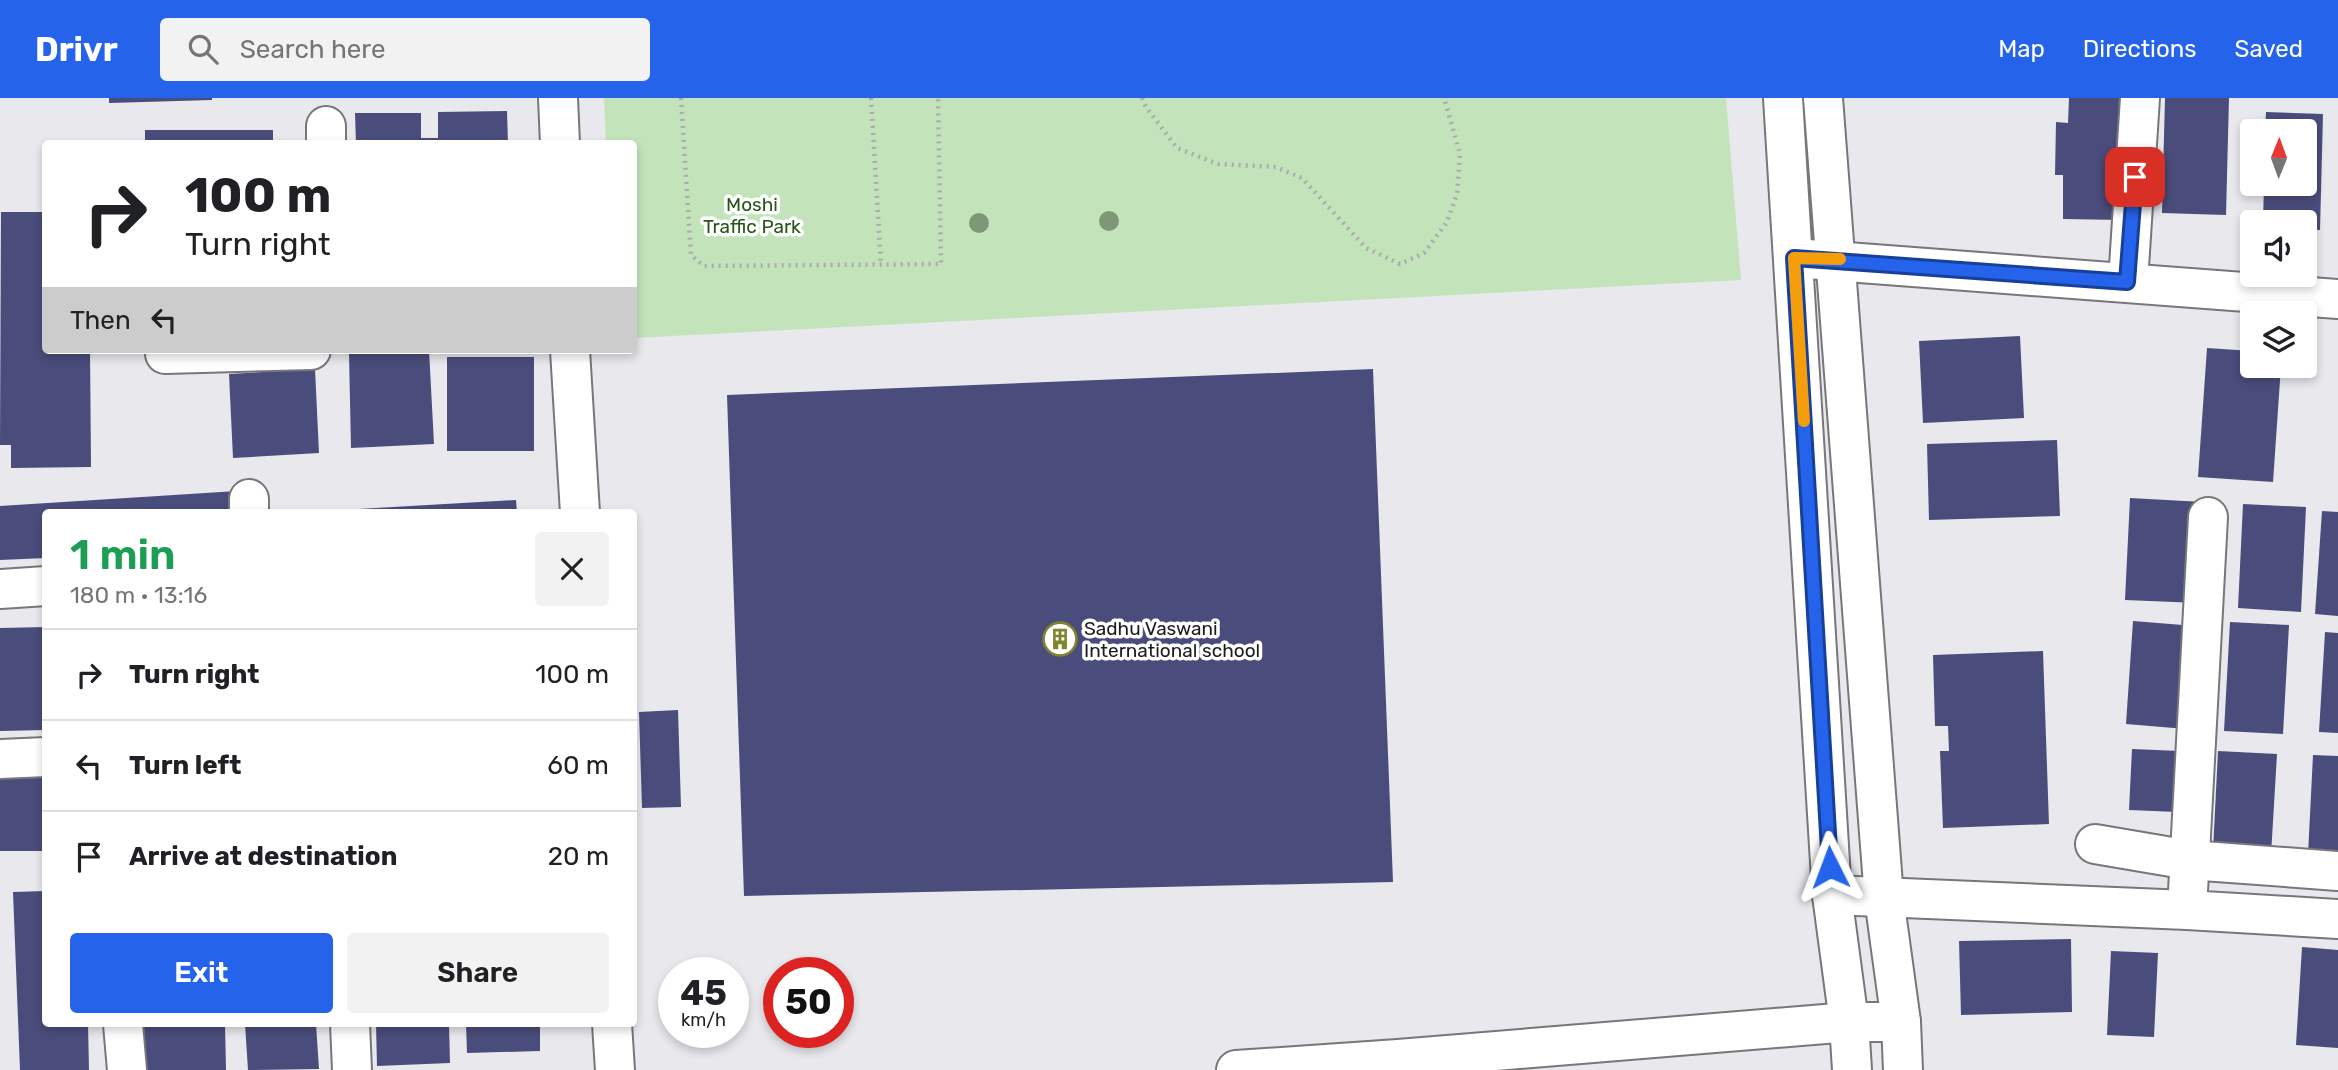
<!DOCTYPE html>
<html lang="en">
<head>
<meta charset="utf-8">
<style>
	:root { --surface:#fff; --page:#f2f2f2; --text:#202124; --muted:#757577; --line:#e0e0e0; --accent:#2563eb }
	body { margin:0; font-family:Rubik,sans-serif; background:var(--page); color:var(--text); height:100vh; display:flex; flex-direction:column; font-size:26px; white-space:nowrap }
	* { box-sizing:border-box; margin:0 }
	p { font-size:23px; color:var(--muted) }
	.icon { flex:none; width:38px; height:38px; fill:none; stroke:currentColor; stroke-width:2; stroke-linecap:round; stroke-linejoin:round }
	.map { position:relative; flex:1; overflow:hidden }
	.drawer { position:absolute; left:42px; top:411px; width:595px; height:518px; display:flex; flex-direction:column; background:var(--surface); border-radius:7px; box-shadow:0 4px 10px #0003 }
	.drawer>* { flex:none }
	.guide { position:absolute; left:42px; top:42px; width:595px; height:214px; border-radius:7px; box-shadow:0 4px 10px #0003; background:#fff; color:var(--text); overflow:hidden }
	.needle { width:46px; rotate:1deg }
	.buttons { position:absolute; left:2240px; top:21px; display:grid; gap:14px }
	.buttons a { display:grid; place-items:center; width:77px; height:77px; border-radius:7px; background:var(--surface); box-shadow:0 4px 10px #0003; font-size:35px }
	.speed { position:absolute; left:658px; top:859px; display:flex; gap:14px; font-size:35px; font-weight:700; text-align:center }
	.speed>* { display:grid; place-content:center; width:91px; height:91px; border-radius:50%; background:var(--surface); box-shadow:0 4px 10px #0003; line-height:1 }
	.speed small { font-size:18px; font-weight:400 }
	.speed .limit { border:10px solid #d22; background:#fff; color:#111 }
	.pin { position:absolute; display:grid; place-items:center; width:60px; height:60px; color:#fff; margin:-30px; border-radius:14px; box-shadow:0 4px 10px #0006 }
	.me { position:absolute; width:77px; margin:-38px; rotate:357deg; stroke-linejoin:round; filter:drop-shadow(0 0 5px #0008) }
	.turn { display:flex; align-items:center; gap:24px; height:147px; padding:0 28px; font-size:32px }
	.turn .icon { width:91px; height:91px; stroke-width:2.5 }
	.turn b { display:block; font-size:49px; line-height:60px }
	.then { display:flex; align-items:center; height:66px; padding:0 28px; background:#0003; gap:14px; font-size:26px }
	.round { display:grid; place-items:center; flex:none; width:74px; height:74px; border-radius:7px; background:var(--page) }
	.summary { display:flex; align-items:center; justify-content:space-between; height:119px; padding:0 28px }
	h1 { font-size:42px; font-weight:600; line-height:52px; color:#1e9e55 }
	.action { display:flex; gap:14px; margin-top:auto; padding:14px 28px }
	.action a { flex:1; height:80px; border-radius:7px; background:var(--accent); color:#fff; font-size:28px; font-weight:600; line-height:80px; text-align:center }
	.action a+a { background:var(--page); color:var(--text) }
	ul { padding:0; list-style:none }
	li { display:flex; align-items:center; gap:21px; height:91px; padding:0 28px; border-top:2px solid var(--line) }
	li div { flex:1 }
	li b { display:block; font-size:26px }
	li em { font-style:normal }
	header { display:flex; align-items:center; gap:42px; box-sizing:border-box; height:98px; padding:0 35px; background:var(--accent); color:#fff }
	header strong { font-size:33px }
	nav { display:flex; gap:38px; margin-inline-start:auto; font-size:24px }
	.search { width:490px; height:63px; background:var(--page); display:flex; align-items:center; gap:18px; box-sizing:border-box; padding:0 24px; border-radius:7px; color:var(--muted); font-size:26px }
	.map>svg:first-child { display:block }
	.green { fill:#c3e4ba }
	.building { fill:#4a4d7b }
	.lines { fill:none; stroke-linecap:round; stroke-linejoin:round }
	.minor-casing { stroke:#77777b; stroke-width:42 }
	.major-casing { stroke:#77777b; stroke-width:42 }
	.path { stroke:#ababaf; stroke-width:4.5; stroke-dasharray:2 5; stroke-linecap:butt }
	.minor { stroke:#fff; stroke-width:38 }
	.major { stroke:#fff; stroke-width:38 }
	.tree { fill:#7d9777 }
	.route-casing { stroke:#184099; stroke-width:18 }
	.route { stroke:#2563eb; stroke-width:12 }
	.slow { stroke:#f59e0b; stroke-width:12 }
	.labels { text-anchor:middle; dominant-baseline:central; stroke-width:7; stroke-linejoin:round; paint-order:stroke }
	.park-label { font-size:19px; fill:#265517; stroke:#fff }
	.poi-label { font-size:19px; fill:#1c1c1e; stroke:#fff; text-anchor:start }
</style>
</head>
<body>
<header>
<strong>Drivr</strong>
<div class="search"><svg class="icon" aria-label="search" viewBox="0 0 24 24"><circle cx="10" cy="10" r="6"/><path d="M15 15l6 6"/></svg>Search here</div>
<nav><a>Map</a><a>Directions</a><a>Saved</a></nav>
</header>
<div class="map">
<svg width="2338" height="972" viewBox="0 0 2338 972">
	<rect width="100%" height="100%" fill="#e8e8ed"/>
	<path class="green" d="M604 0H1726L1741 182 634 240V46L606 45Z"/>
	<path class="building" d="M109 0H212V2L109 5Z
		M2069 0H2124L2122 122 2063 121V77H2055L2056 24 2068 25Z
		M2165 0H2229L2226 117 2162 115Z
		M507 13 508 46H356L355 15H421V40H438V14Z
		M2266 14 2323 16 2320 132 2305 131V124H2263L2264 86H2305V33H2265Z
		M145 32H273V46H145Z
		M1 114H46V252H90L91 369 11 370V347H0Z
		M2020 238 2024 320 1923 325 1919 243Z
		M2207 250 2252 253V268H2281L2273 384 2198 379Z
		M429 252 434 346 351 350 349 256Z
		M447 259H534V353H447Z
		M315 271 319 355 233 360 229 276Z
		M1373 271 1393 784 744 798 727 297Z
		M2057 342 2060 418 1929 422 1927 346Z
		M237 393 239 415H46V460L0 462V408Z
		M2130 400 2203 404 2198 505 2125 502Z
		M516 402 517 415H324V413Z
		M2243 406 2306 409 2301 514 2238 510Z
		M2322 413 2338 414V518L2315 516Z
		M2133 523 2195 528 2186 631 2126 626Z
		M2230 524 2289 527 2283 636 2224 633Z
		M46 529V632L0 633V530Z
		M2325 534 2338 535V635L2319 634Z
		M2043 553 2049 726 1943 730 1940 653H1949L1948 628H1935L1933 557Z
		M678 612 681 709 642 710 639 614Z
		M2132 651 2180 653 2178 714 2129 712Z
		M2218 653 2277 656 2271 757 2213 753Z
		M2313 657 2338 658V759L2308 757Z
		M0 672H46V753H0Z
		M46 793V926H88L89 972H20L13 794Z
		M2071 841 2072 914 1961 917 1959 843Z
		M2302 849 2338 852V950L2296 947Z
		M2111 853 2158 855 2154 939 2107 937Z
		M144 926H225L226 972H145Z
		M245 926H316L319 971 248 972Z
		M376 926H449L450 965 377 968Z
		M466 926H540V953L467 955Z"/>
	<g class="lines">
		<defs>
			<path id="minor" d="M558 0 560 46
				M326 46V28
				M1794 160 2338 201
				M2128 184 2140 0
				M570 252 580 415
				M165 256 311 252
				M249 401V415
				M0 491 46 488
				M0 661 46 659
				M2095 746 2189 762 2338 773
				M1832 797 2187 812 2338 821
				M2187 812 2208 419
				M123 926 127 972
				M350 926 352 972
				M612 926 615 972
				M1236 972 1398 961 1849 924H1901"/>
			<path id="major" d="M1783 0 1832 797 1849 924 1852 972
				M1823 0 1884 800 1901 924 1903 972"/>
		</defs>
		<use href="#minor" class="minor-casing"/>
		<use href="#major" class="major-casing"/>
		<path class="path" d="M681 0 691 157 704 168 941 166 938 0
			M871 0 881 167
			M1142 0 1146 9 1177 50 1218 66 1276 69 1302 80 1366 150 1400 166 1424 155 1447 124 1457 96 1460 56 1444 0"/>
		<use href="#minor" class="minor"/>
		<use href="#major" class="major"/>
	</g>
	<g class="tree">
		<circle cx="1109" cy="123" r="10"/>
		<circle cx="979" cy="125" r="10"/>
	</g>
	<g class="lines">
		<defs>
			<path id="route" d="M1830 769 1794 160 2127 184 2135 79"/>
		</defs>
		<use href="#route" class="route-casing"/>
		<use href="#route" class="route"/>
		<path class="slow" d="M1804 323 1794 160 1840 161"/>
	</g>
	<defs>
		<symbol id="building-ring" viewBox="-11 -11 22 22"><circle r="9.5" fill="#fff" stroke="#80842f" stroke-width="1.5"/><path d="M-4-6H4V6H1V3H-1V6H-4ZM-2.5-4.3h1.7v1.8h-1.7ZM.8-4.3h1.7v1.8H.8ZM-2.5-1h1.7V.8h-1.7ZM.8-1h1.7V.8H.8Z" fill="#80842f"/></symbol>
	</defs>
	<g fill-rule="evenodd">
		<use href="#building-ring" x="1041" y="522" width="38" height="38"/>
	</g>
	<g class="labels">
		<g class="park-label">
			<text x="752" y="106">Moshi<tspan x="752" dy="22">Traffic Park</tspan></text>
		</g>
		<g class="poi-label">
			<text x="1084" y="530">Sadhu Vaswani<tspan x="1084" dy="22">International school</tspan></text>
		</g>
	</g>
</svg>
<div class="buttons">
<a><svg class="needle" viewBox="-14 -14 28 28"><path d="M0-13l5 13h-10z" fill="#e53935"/><path d="M0 13l5-13h-10z" fill="#757577"/></svg></a>
<a><svg class="icon" aria-label="sound" viewBox="0 0 24 24"><path d="M4 9h4l5-4v14l-5-4H4zM17 9q2 3 0 6"/></svg></a>
<a><svg class="icon" aria-label="layers" viewBox="0 0 24 24"><path d="M12 4l9 5-9 5-9-5zM3 14l9 5 9-5"/></svg></a>
</div>
<div class="speed"><div>45<small>km/h</small></div><div class="limit">50</div></div>
<div class="pin" style="left:2135px;top:79px;background:#d93025"><svg class="icon" aria-label="arrive" viewBox="0 0 24 24"><path d="M6 21V4h12l-3 4 3 4H6"/></svg></div>
<svg class="me" style="left:1830px;top:769px" viewBox="-20 -20 40 40"><path d="M0-17L14 15 0 8-14 15z" fill="#2563eb" stroke="#fff" stroke-width="4"/></svg>
<div class="guide">
<div class="turn"><svg class="icon" aria-label="right" viewBox="0 0 24 24"><path d="M7 20v-9h11M14 6l5 5-5 5"/></svg><div><b>100 m</b>Turn right</div></div>
<div class="then">Then<svg class="icon" aria-label="left" viewBox="0 0 24 24"><path d="M17 20v-9H6M10 6l-5 5 5 5"/></svg></div>
</div>
<section class="drawer">
<div class="summary"><div><h1>1 min</h1><p>180 m · 13:16</p></div><a class="round"><svg class="icon" aria-label="close" viewBox="0 0 24 24"><path d="M6 6l12 12M18 6L6 18"/></svg></a></div>
<ul>
<li><svg class="icon" aria-label="right" viewBox="0 0 24 24"><path d="M7 20v-9h11M14 6l5 5-5 5"/></svg><div><b>Turn right</b></div><em>100 m</em></li>
<li><svg class="icon" aria-label="left" viewBox="0 0 24 24"><path d="M17 20v-9H6M10 6l-5 5 5 5"/></svg><div><b>Turn left</b></div><em>60 m</em></li>
<li><svg class="icon" aria-label="arrive" viewBox="0 0 24 24"><path d="M6 21V4h12l-3 4 3 4H6"/></svg><div><b>Arrive at destination</b></div><em>20 m</em></li>
</ul>
<div class="action"><a>Exit</a><a>Share</a></div>
</section>
</div>
</body>
</html>
